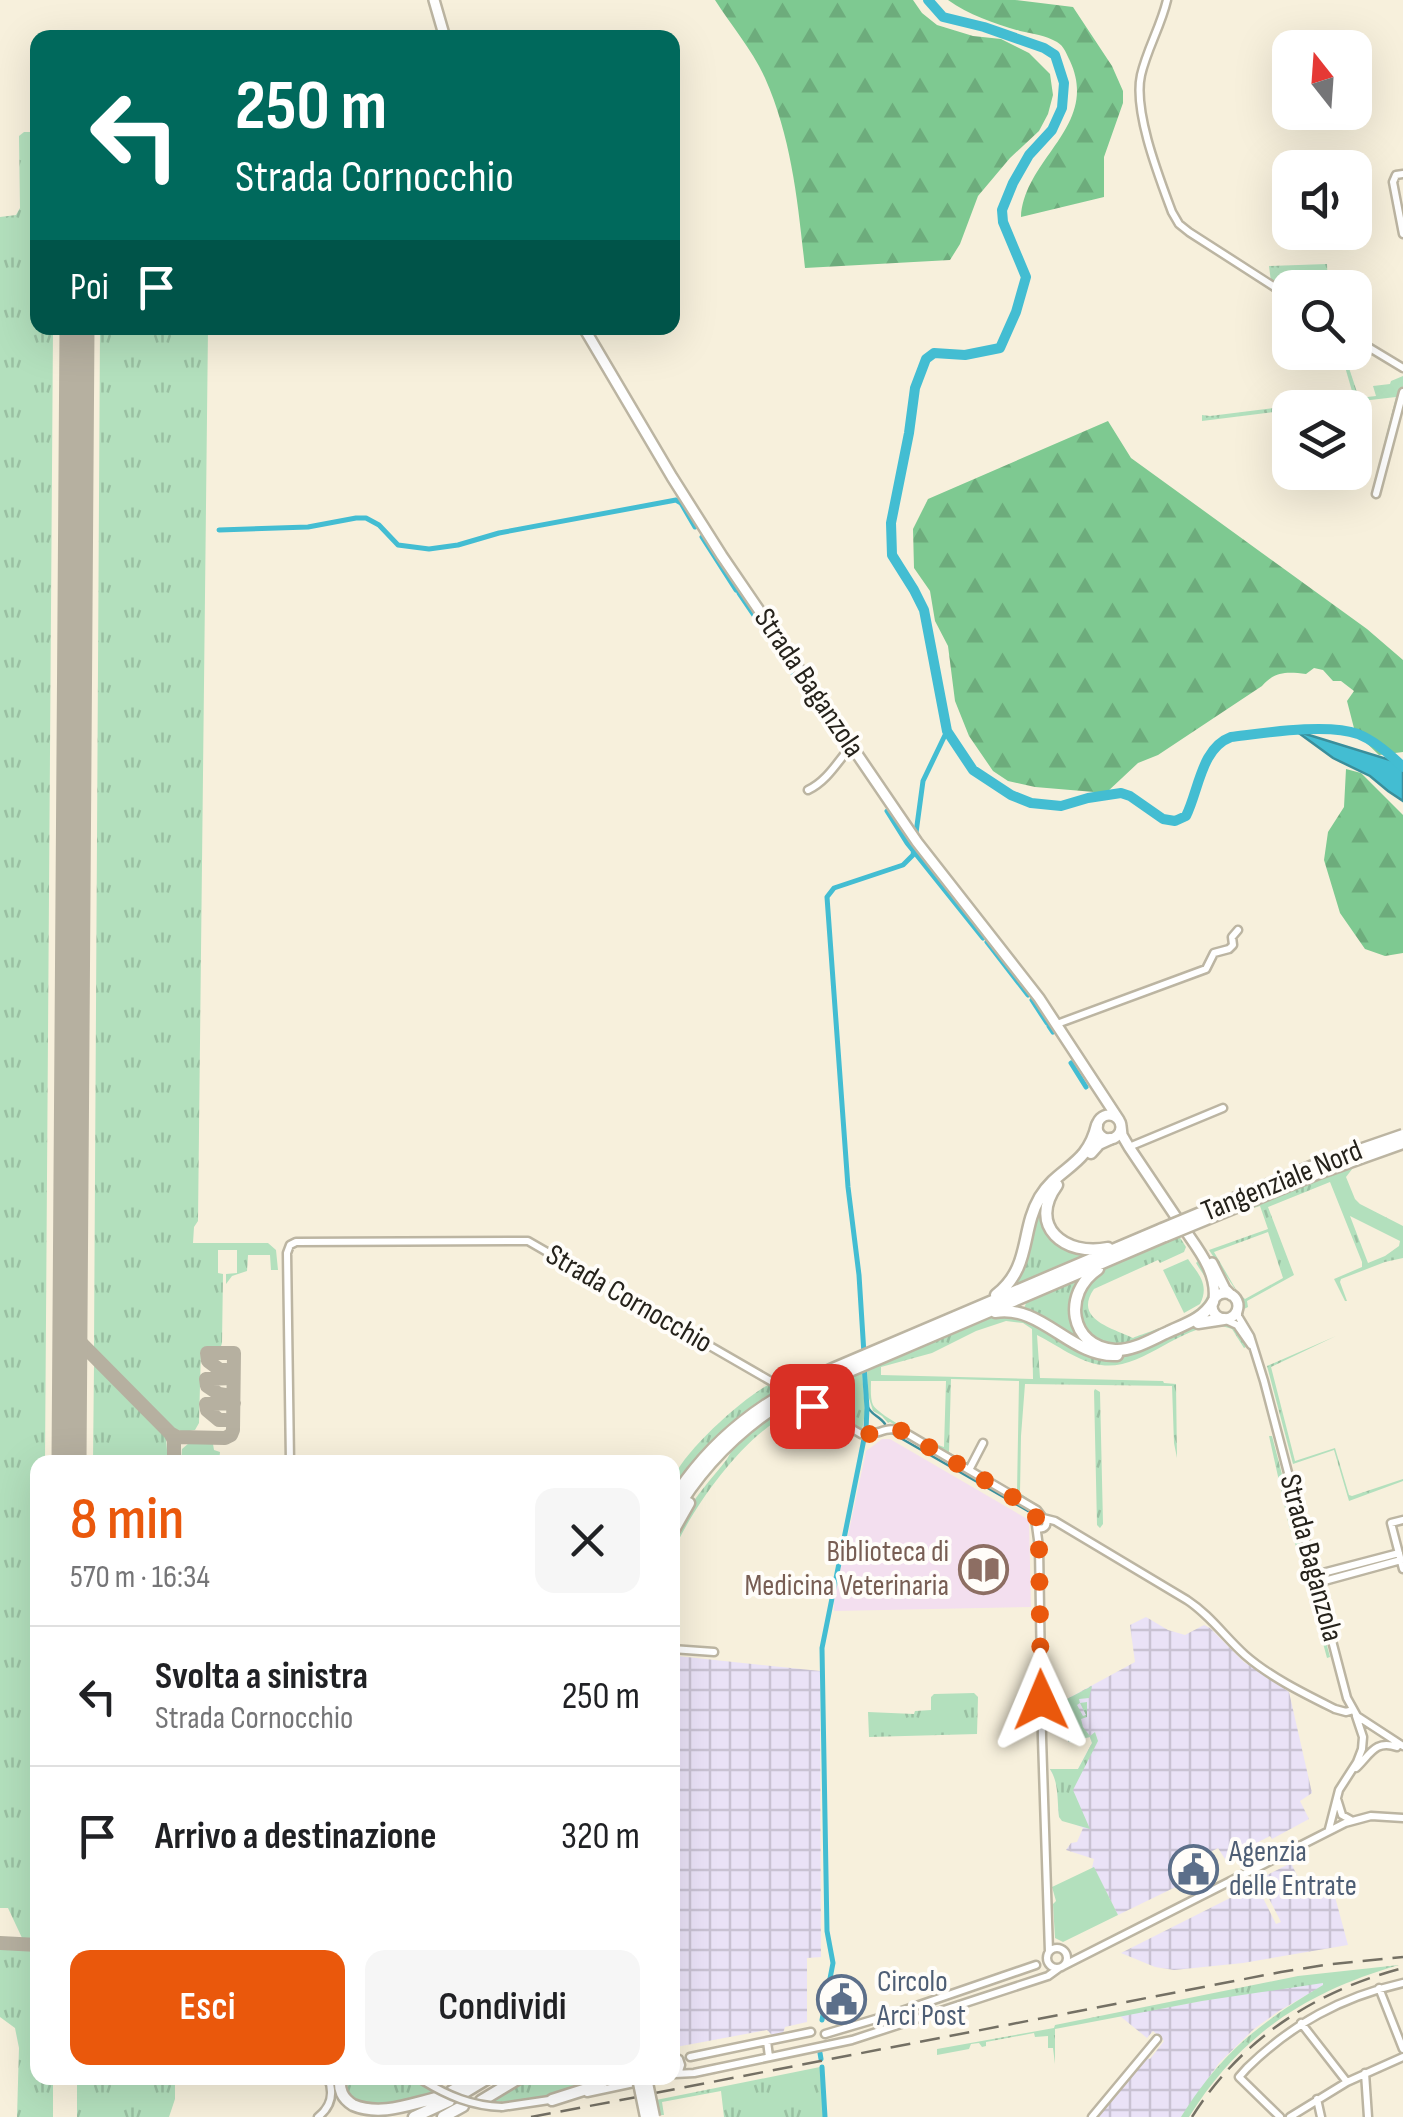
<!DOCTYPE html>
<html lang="it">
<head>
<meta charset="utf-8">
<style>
	:root { --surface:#fff; --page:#f6f6f6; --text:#202124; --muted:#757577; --line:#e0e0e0; --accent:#ea580c }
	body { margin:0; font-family:"Sofia Sans Condensed",sans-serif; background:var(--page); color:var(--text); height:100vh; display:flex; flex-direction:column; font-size:38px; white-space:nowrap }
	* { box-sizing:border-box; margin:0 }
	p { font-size:32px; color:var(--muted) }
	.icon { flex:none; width:55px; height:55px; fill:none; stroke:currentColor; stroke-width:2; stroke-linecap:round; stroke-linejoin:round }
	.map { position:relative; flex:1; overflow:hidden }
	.panel { position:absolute; left:30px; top:1455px; width:650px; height:630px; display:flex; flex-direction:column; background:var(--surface); border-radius:20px; box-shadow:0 10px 40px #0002 }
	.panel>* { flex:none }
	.banner { position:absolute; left:30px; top:30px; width:650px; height:305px; border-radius:20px; box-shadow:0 10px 40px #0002; background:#00695c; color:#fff; overflow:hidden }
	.needle { width:65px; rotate:343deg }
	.controls { position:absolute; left:1272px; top:30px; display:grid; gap:20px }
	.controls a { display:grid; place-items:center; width:100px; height:100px; border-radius:20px; background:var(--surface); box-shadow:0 10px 40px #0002; font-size:50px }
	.pin { position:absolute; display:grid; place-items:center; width:85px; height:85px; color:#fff; margin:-42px; border-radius:20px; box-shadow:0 5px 15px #0006 }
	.me { position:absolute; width:110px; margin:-55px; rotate:359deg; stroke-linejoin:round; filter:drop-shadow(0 0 8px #0008) }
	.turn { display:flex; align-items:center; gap:35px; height:210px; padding:0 40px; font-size:45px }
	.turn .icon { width:130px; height:130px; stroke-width:2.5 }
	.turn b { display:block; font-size:70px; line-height:85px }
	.then { display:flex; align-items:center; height:95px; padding:0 40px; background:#0003; gap:20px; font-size:38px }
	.round { display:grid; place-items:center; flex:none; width:105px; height:105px; border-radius:20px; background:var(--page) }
	.head { display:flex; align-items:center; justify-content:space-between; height:170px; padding:0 40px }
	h1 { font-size:60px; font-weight:600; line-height:75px; color:var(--accent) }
	.button { display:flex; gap:20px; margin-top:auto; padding:20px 40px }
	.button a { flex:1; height:115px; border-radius:20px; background:var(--accent); color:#fff; font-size:40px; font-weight:600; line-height:115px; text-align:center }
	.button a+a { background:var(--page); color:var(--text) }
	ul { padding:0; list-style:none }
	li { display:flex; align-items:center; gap:30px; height:140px; padding:0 40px; border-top:2px solid var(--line) }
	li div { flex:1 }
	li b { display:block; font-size:38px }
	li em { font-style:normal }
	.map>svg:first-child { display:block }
	.industrial { fill:url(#industrial-grid) }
	.education { fill:#f3dfef }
	.grass { fill:url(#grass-tufts); fill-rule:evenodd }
	.forest { fill:url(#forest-firs) }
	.park { fill:#b3e0bd }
	.water { fill:#43bdd2; stroke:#3a8e9b; stroke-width:2.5 }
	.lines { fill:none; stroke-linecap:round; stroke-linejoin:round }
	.stream { stroke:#3a8e9b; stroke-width:2.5 }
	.canal { stroke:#43bdd2; stroke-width:5 }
	.river { stroke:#43bdd2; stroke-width:10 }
	.taxiway { stroke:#b6b0a0; stroke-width:14 }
	.runway { stroke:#b6b0a0; stroke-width:35 }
	.minor-casing { stroke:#bcb5a2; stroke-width:11 }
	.major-casing { stroke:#bcb5a2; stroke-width:14 }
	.highway-casing { stroke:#bcb5a2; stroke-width:15 }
	.minor { stroke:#fff; stroke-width:6 }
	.major { stroke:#fff; stroke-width:9 }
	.highway { stroke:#fff; stroke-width:10 }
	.rail { stroke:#747064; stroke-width:2.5; stroke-dasharray:20 10; stroke-linecap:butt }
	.minor-bridge-casing { stroke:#bcb5a2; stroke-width:11; stroke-linecap:butt }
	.highway-bridge-casing { stroke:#bcb5a2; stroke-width:15; stroke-linecap:butt }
	.minor-bridge { stroke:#fff; stroke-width:6 }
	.highway-bridge { stroke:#fff; stroke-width:10 }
	.route { stroke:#ea580c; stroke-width:18; stroke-dasharray:0 32.4 }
	.labels { text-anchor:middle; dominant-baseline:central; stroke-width:8; stroke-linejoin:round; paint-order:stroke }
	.street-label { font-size:30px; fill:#25221b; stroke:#fffdf9 }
	.education-label { font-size:30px; fill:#785e54; stroke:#fffdf9; text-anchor:end }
	.service-label { font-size:30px; fill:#4e5e75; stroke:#fffdf9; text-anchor:start }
</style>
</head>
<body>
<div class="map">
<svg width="1403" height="2117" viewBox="0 0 1403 2117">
	<defs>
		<pattern id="industrial-grid" width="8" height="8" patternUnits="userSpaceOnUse" patternTransform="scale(2.5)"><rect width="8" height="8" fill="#eae2f7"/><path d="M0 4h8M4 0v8" fill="none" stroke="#c9c2d3"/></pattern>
		<pattern id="grass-tufts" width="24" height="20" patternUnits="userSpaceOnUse" patternTransform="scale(2.5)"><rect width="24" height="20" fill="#b3e0bd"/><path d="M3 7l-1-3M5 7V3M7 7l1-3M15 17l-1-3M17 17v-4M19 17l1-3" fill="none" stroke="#9ac0a2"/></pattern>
		<pattern id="forest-firs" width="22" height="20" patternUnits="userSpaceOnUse" patternTransform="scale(2.5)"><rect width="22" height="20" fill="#7ec991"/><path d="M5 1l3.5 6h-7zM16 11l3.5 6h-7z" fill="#6dac7c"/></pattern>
	</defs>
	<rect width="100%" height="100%" fill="#f7f0dc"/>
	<path class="industrial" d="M1146 1617 1168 1630 1185 1635 1204 1625 1210 1628 1244 1662 1289 1692 1312 1793 1300 1801 1309 1819 1272 1839 1270 1836 1225 1859 1218 1848 1182 1867 1188 1881 1118 1915 1094 1868H1092L1094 1859 1066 1850 1071 1843 1077 1842 1083 1828 1059 1817 1057 1782 1050 1769H1078L1092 1743 1090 1737 1068 1742 1067 1699 1135 1662 1130 1625Z
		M677 1656 820 1671 821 1957 807 1958V2022L785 2027 783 2033 778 2037 772 2035 767 2030 676 2047 672 1928V1659Z
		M1291 1863 1306 1894 1331 1882 1348 1945 1243 1963 1174 1970 1155 1967 1121 1953 1234 1896 1233 1893 1255 1882 1276 1924 1281 1922 1259 1879Z
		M1323 1982 1324 1985 1279 2011 1254 2029 1219 2063 1181 2117H1098L1147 2058 1150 2059 1164 2041 1153 2031 1147 2038 1120 2016 1239 1994Z"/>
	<path class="education" d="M882 1439H890L1029 1520 1031 1607 834 1611V1601L866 1451Z"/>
	<path class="grass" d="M24 132H37L38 328H53L45 1462H38L36 1941 23 1940 8 1908H0V217L16 215 20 208 19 136Z
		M1327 264 1328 287 1290 288V295L1271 282 1269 266Z
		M100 328H208L198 1221 194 1227 193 1243H268L276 1250 278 1270H271L270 1255H248L247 1271 232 1276 226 1284V1274L237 1273V1250H218V1273L223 1274 222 1343 220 1349H201L199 1423 195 1430 184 1432 174 1429 94 1348Z
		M1341 353H1344L1359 398 1376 396 1373 386 1390 384 1391 381 1403 376V386L1386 449 1383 448 1396 397 1310 407 1290 408V410L1202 421V415L1210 416 1354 398Z
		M1356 1164 1346 1177 1355 1199 1360 1204 1403 1226V1258L1385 1262 1341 1279 1340 1282 1347 1301H1345L1334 1279 1362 1267V1262L1330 1182 1268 1207 1294 1275 1247 1301 1248 1307 1244 1309 1241 1298 1209 1250 1268 1229 1260 1206 1222 1218ZM1350 1216 1400 1241 1399 1246 1385 1256 1368 1263ZM1268 1232 1283 1278 1245 1299 1238 1293 1214 1252Z
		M1044 1196C1049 1235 1046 1242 1086 1255L1016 1286 1037 1208Z
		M1179 1236 1186 1247 1184 1252 1160 1263 1158 1260 1094 1289C1073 1319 1112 1328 1133 1338 1155 1329 1214 1314 1208 1285 1206 1277 1200 1270 1196 1263L1198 1261C1210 1275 1215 1292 1205 1310L1125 1347 1096 1342 1081 1325 1079 1292 1103 1269Z
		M1188 1259C1198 1274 1210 1284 1200 1304L1184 1313 1163 1270Z
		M1078 1279 1074 1292 1088 1344 1024 1308 1027 1301Z
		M997 1314H1016L1113 1358 1138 1351 1204 1324 1226 1323 1234 1327 1246 1347 1244 1348 1232 1329C1191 1312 1146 1372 1101 1365 1079 1362 1057 1345 1037 1335L1040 1378 1163 1381 1164 1383 1176 1384 1177 1458 1174 1443 1172 1386 1025 1384 1021 1436 1020 1493 1037 1505 1035 1507 1003 1486 1017 1492 1019 1381 951 1379 949 1452 967 1464 965 1465 890 1422 888 1423 882 1416 873 1411 868 1395 867 1369ZM1006 1321 1023 1323 1032 1329 1033 1379 881 1375V1367L932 1353 976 1331ZM871 1381H946L944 1447C931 1443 879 1416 873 1405 870 1398 871 1388 871 1381Z
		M1336 1336 1271 1367 1295 1461 1335 1448 1349 1495 1352 1496 1403 1479V1481L1349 1501 1334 1450 1293 1464 1267 1366Z
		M94 1365 166 1438 168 1462H93Z
		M862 1371 865 1412 862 1431 847 1423 850 1418 847 1416 843 1421 801 1397Z
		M770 1384 778 1389C733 1420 705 1447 673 1491 673 1484 672 1480 675 1475 687 1449 744 1397 770 1384Z
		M1095 1389 1100 1392 1103 1524 1100 1528 1097 1525 1094 1391Z
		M798 1400 812 1408C759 1410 692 1507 673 1552 672 1520 708 1484 727 1459 731 1452 734 1446 740 1440 757 1424 778 1411 798 1400Z
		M1269 1436H1272L1330 1657 1327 1658 1299 1555 1289 1526Z
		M189 1443 213 1444 214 1450 220 1452 219 1462H181L182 1449Z
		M1092 1686 1089 1698 1079 1699 1080 1703 1077 1705 1083 1716 1086 1715 1080 1703 1087 1702V1717L1081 1719 1083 1727 1090 1736 1095 1732 1098 1741 1073 1790 1090 1829 1062 1821 1059 1817C1057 1800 1059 1783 1050 1769H1078L1092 1743 1090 1737 1068 1742 1067 1699Z
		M974 1693 978 1697 977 1734 869 1737 868 1712 914 1714 915 1711 931 1710V1697L934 1694Z
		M0 1947 37 1948 38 2078H53V2117H17L19 2048 15 2028 0 2017Z
		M1399 1965C1306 1992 1241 2034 1189 2117H1181C1221 2053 1259 2023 1323 1985V1983L1202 2001 1055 2029V2064L1053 2048H1048V2036L1035 2037 1034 2033 986 2042V2046L982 2047 979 2043 971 2044 969 2049 937 2055V2049L1054 2028 1055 2025 1298 1976Z
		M820 2067 824 2117H724L721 2091 662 2102 664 2115H659L656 2100Z
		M113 2078H175V2099L169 2117H77V2079Z
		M342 2078H411L435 2093 394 2109 367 2108 346 2095Z
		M523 2078H606C566 2091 528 2105 486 2101Z"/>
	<path class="forest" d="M715 0H913L922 13 937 25 973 36 1001 39 1029 53 1050 74 1053 95 1048 114 1039 131 1010 158 978 196 960 244 950 260 805 268C798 204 792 139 765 78 753 51 731 25 715 0Z
		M948 0H1015L1073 7 1112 66 1123 91V103L1104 157V197L1021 217C1024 158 1100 126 1070 61 1066 53 1064 46 1057 42 1045 35 1033 34 1020 31 995 24 969 15 948 0Z
		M1108 421 1131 458 1367 629 1403 660V752L1379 755 1355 732 1347 701 1354 691 1341 681H1333L1323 670 1314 668 1306 674C1287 672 1275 671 1262 686L1158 755 1138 763 1106 793 1035 787 1008 781 993 771 969 736 955 701 948 646 935 621 930 591 914 568 913 529 928 499Z
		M1346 769 1361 773 1403 815V953L1385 956 1365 949 1340 913 1324 860 1328 832 1344 807Z"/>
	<path class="park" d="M1094 1867 1118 1915 1063 1942 1055 1938 1053 1904 1056 1901 1052 1887Z"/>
	<path class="water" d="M1296 731 1403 764V801L1388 791 1370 776 1333 758Z"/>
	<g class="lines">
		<path class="stream" d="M867 1405C870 1415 880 1416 885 1424
			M890 1432 1028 1511"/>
		<path class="canal" d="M219 530 308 527 356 518H366L379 525 398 545 429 549 458 545 499 533 676 500 681 503 695 527
			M702 537 736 590
			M739 593 840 743
			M887 811 907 843 983 938
			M987 942 1028 995
			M1032 1000 1047 1023
			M1049 1026 1053 1032
			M1071 1063 1086 1087
			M864 1354 859 1275 848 1187 827 897 834 888 903 865 913 855 923 781 947 731
			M822 2020 833 1963 827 1931 822 1648 866 1429 867 1408 864 1365
			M820 2053 821 2059
			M822 2067 825 2117"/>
		<path class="river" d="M928 0 943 17 984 27 1044 48 1055 55 1064 83 1062 108 1052 130 1029 155 1013 183 1002 210 1003 222 1026 277 1016 312 1000 348 965 355 934 353 926 359 915 388 909 433 891 523 892 555 914 590 924 610 947 731 973 770 1011 795 1031 803 1061 806 1088 798 1121 793 1130 796 1163 819 1175 821 1186 816C1199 790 1201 748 1231 737 1265 733 1327 723 1358 734 1375 741 1390 754 1403 767"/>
		<path class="taxiway" d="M70 1320 72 1331 77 1339 170 1433 177 1437 225 1438 231 1435 233 1430 234 1353H207L208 1361 220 1370H226
			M225 1395 219 1394 207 1386 206 1379 233 1378
			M225 1420H219L207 1410 206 1404 234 1403
			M170 1433 174 1440V1462
			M0 1943 38 1945"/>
		<path class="runway" d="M69 1462 77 328"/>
		<defs>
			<path id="minor" d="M1167 0C1161 26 1147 49 1141 75 1133 111 1159 177 1172 212L1179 224 1189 232 1290 297
				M1403 174 1396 175 1393 182 1403 234
				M1355 339 1403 368
				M1376 494 1403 392
				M808 790C825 782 835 766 847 751V739
				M1057 1024 1206 969 1214 953 1229 949 1233 945 1232 937 1238 930
				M1129 1147 1223 1108
				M1238 1309V1316L1250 1336 1264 1381 1347 1698 1357 1716 1403 1746
				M1224 1319 1237 1325 1251 1345
				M799 1398 861 1434C880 1437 885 1423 906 1433L1037 1510 1043 1518 1055 1521 1187 1600C1210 1615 1225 1637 1245 1655 1270 1677 1305 1694 1335 1709L1346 1712 1353 1710
				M290 1462 287 1253 290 1245 296 1242 528 1241 781 1387
				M969 1470 983 1443
				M1035.5 1523a5.5 5.5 0 1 1 11 0a5.5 5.5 0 1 1-11 0Z
				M1403 1520 1391 1523 1403 1569
				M1036 1525 1039 1547 1042 1738 1049 1952
				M1315 1575 1399 1553
				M1317 1583 1401 1560
				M672 1649 714 1652
				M1356 1768C1370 1755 1375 1739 1397 1747
				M1337 1799 1342 1815 1351 1820
				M1329 1829 1339 1790 1357 1762 1362 1749 1363 1737 1356 1716
				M1047 1958a10 10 0 1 1 20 0a10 10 0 1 1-20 0Z
				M1063 1966 1345 1823 1371 1816 1403 1818
				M1379 1988 1403 2049
				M1301 2023 1347 2082
				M825 2034 896 2013 1036 1965
				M672 2057 679 2059 681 2065 679 2071 674 2074
				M690 2057 767 2041
				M769 2057 767 2041 811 2032
				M1365 2073 1368 2117
				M675 2074 694 2073 852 2040 1048 1976 1059 1968
				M652 2079 655 2078
				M587 2093 634 2083
				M1317 2099 1321 2117
				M502 2107 556 2099
				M318 2117C332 2106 334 2093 328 2078
				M1092 2117 1157 2039
				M1280 2117 1239 2077 1247 2068C1292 2024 1341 1997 1403 1983
				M1290 2117 1347 2082 1403 2057"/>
			<path id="major" d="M434 0 445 38
				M584 328 672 477 722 556 917 842 1039 998 1119 1120
				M1097 1127a12 12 0 1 1 24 0a12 12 0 1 1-24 0Z
				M1121 1126 1122 1135 1129 1147 1176 1217
				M1187 1233C1201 1253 1217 1274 1214 1300
				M1212 1263 1225 1289 1231 1295
				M1212 1306a13 13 0 1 1 26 0a13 13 0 1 1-26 0Z"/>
			<path id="highway" d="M1091 1153 1099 1144 1110 1139
				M1057 1185C1027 1226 1065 1257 1108 1248
				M1098 1269C1062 1293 1069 1347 1115 1350 1133 1351 1152 1339 1168 1332 1185 1324 1203 1319 1213 1302
				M996 1295C1032 1267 1020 1231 1040 1197 1059 1166 1087 1167 1097 1125
				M995 1312C1042 1304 1071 1358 1117 1355
				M1198 1323 1224 1319
				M672 1501C711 1438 767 1397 835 1368L1162 1229
				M672 1517C702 1465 744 1424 796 1394L1165 1236
				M672 1533 689 1503
				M340 2078C339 2090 342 2098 353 2105 382 2117 412 2103 441 2097
				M452 2091 474 2078
				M460 2095 488 2078
				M552 2100 596 2086 609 2078
				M481 2101 519 2078
				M414 2117 449 2101
				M443 2117 463 2106"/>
		</defs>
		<use href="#minor" class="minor-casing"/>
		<use href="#major" class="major-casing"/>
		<use href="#highway" class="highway-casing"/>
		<use href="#minor" class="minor"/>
		<use href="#major" class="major"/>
		<use href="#highway" class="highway"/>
		<path class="rail" d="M655 2093 1281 1972 1324 1965 1403 1957
			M531 2117 637 2097
			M1192 2117C1241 2039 1315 1991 1403 1968"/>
		<defs>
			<path id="minor-bridge" d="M422 2080C448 2096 472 2106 502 2107"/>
			<path id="highway-bridge" d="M1162 1229 1313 1166 1403 1135
				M1165 1236 1316 1174 1403 1143
				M638 2078 646 2117
				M646 2078 654 2117"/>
		</defs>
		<use href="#minor-bridge" class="minor-bridge-casing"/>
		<use href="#highway-bridge" class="highway-bridge-casing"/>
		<use href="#minor-bridge" class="minor-bridge"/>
		<use href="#highway-bridge" class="highway-bridge"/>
	</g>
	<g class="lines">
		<path class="route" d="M812 1406 861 1434C876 1436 887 1426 902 1431L1033 1509 1036 1517 1039 1547 1041 1700"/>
	</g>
	<defs>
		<symbol id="library-ring" viewBox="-11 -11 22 22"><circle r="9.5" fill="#fffdf9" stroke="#8d6e63" stroke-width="1.5"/><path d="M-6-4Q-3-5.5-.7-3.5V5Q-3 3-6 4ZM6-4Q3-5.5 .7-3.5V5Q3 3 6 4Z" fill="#8d6e63"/></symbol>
		<symbol id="civic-ring" viewBox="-11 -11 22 22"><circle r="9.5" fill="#fffdf9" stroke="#5c6f8a" stroke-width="1.5"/><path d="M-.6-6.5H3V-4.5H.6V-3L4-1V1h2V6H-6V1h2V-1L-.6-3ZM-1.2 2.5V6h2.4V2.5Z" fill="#5c6f8a"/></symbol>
	</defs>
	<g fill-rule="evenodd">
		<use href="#library-ring" x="956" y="1542" width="55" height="55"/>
		<use href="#civic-ring" x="1166" y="1842" width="55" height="55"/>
		<use href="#civic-ring" x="814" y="1972" width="55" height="55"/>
	</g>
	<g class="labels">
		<g class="street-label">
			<text transform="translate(809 683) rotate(56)">Strada Baganzola</text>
			<text transform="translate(1282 1181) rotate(-22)">Tangenziale Nord</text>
			<text transform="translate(629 1299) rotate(30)">Strada Cornocchio</text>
			<text transform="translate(1311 1558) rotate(75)">Strada Baganzola</text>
		</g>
		<g class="education-label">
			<text x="949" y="1552">Biblioteca di<tspan x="949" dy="34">Medicina Veterinaria</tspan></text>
		</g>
		<g class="service-label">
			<text x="1229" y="1852">Agenzia<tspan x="1229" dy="34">delle Entrate</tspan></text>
			<text x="877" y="1982">Circolo<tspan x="877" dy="34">Arci Post</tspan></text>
		</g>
	</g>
</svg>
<div class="controls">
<a><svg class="needle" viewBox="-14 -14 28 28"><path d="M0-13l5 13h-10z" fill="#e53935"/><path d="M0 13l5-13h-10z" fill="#757577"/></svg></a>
<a><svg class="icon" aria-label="sound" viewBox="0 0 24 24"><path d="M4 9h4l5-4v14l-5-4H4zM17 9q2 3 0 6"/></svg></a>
<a><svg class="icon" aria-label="search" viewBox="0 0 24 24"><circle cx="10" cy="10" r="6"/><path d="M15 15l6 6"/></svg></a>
<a><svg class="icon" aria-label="layers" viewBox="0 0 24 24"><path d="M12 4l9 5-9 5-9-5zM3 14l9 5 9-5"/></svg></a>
</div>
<div class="pin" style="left:812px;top:1406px;background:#d93025"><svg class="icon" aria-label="arrive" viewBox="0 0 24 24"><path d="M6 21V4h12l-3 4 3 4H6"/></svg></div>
<svg class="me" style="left:1041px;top:1700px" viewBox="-20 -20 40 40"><path d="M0-17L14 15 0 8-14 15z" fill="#ea580c" stroke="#fff" stroke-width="4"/></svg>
<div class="banner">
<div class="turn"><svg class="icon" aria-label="left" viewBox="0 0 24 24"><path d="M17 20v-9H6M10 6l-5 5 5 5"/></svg><div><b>250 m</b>Strada Cornocchio</div></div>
<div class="then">Poi<svg class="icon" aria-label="arrive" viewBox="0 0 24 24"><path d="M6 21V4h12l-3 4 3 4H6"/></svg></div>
</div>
<section class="panel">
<div class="head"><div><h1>8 min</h1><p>570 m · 16:34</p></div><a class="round"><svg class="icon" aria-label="close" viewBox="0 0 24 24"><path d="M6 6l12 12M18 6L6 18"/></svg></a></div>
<ul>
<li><svg class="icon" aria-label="left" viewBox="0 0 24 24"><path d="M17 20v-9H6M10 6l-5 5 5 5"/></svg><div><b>Svolta a sinistra</b><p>Strada Cornocchio</p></div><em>250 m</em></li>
<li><svg class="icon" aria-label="arrive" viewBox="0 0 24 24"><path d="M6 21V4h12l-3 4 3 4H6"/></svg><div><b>Arrivo a destinazione</b></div><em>320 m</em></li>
</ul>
<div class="button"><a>Esci</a><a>Condividi</a></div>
</section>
</div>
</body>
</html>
